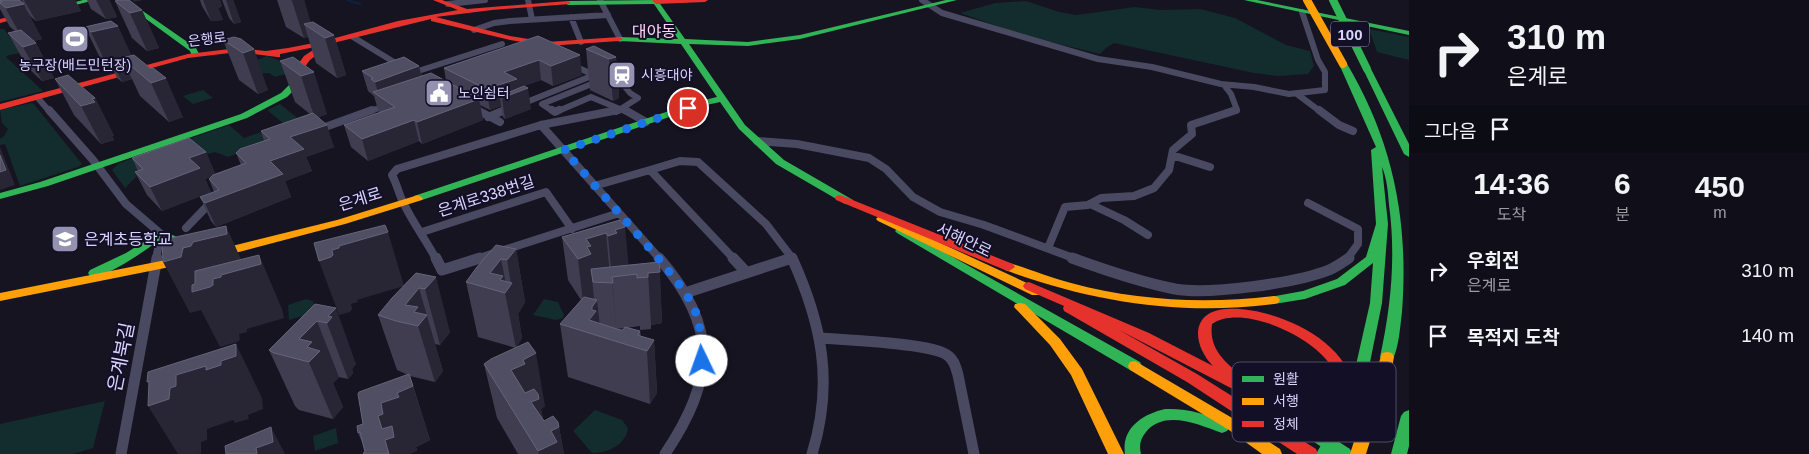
<!DOCTYPE html>
<html lang="ko">
<head>
<meta charset="utf-8">
<style>
	:root { --surface:#100f19; --page:#191822; --text:#f1f3f6; --muted:#9c9ca2 }
	body { margin:0; font-family:Helvetica,"Noto Sans KR",sans-serif; background:var(--page); color:var(--text); height:100vh; display:flex; flex-direction:column; font-size:19px; white-space:nowrap }
	* { box-sizing:border-box; margin:0 }
	p { font-size:16px; color:var(--muted) }
	.icon { flex:none; width:28px; height:28px; fill:none; stroke:currentColor; stroke-width:2; stroke-linecap:round; stroke-linejoin:round }
	.map { position:relative; flex:1; overflow:hidden }
	.panel { display:flex; flex-direction:column; background:var(--surface); width:400px }
	.panel>* { flex:none }
	.guide { background:#100f19; color:var(--text); overflow:hidden }
	.pin { position:absolute; display:grid; place-items:center; width:42px; height:42px; color:#fff; margin:-21px; border:2px solid #fff; border-radius:50%; box-shadow:0 1px 5px #0007 }
	.me { position:absolute; width:55px; margin:-28px; rotate:357deg; stroke-linejoin:round; filter:drop-shadow(0 0 4px #0008) }
	.turn { display:flex; align-items:center; gap:18px; height:105px; padding:0 15px; font-size:22px }
	.turn .icon { width:65px; height:65px; stroke-width:2.5 }
	.turn b { display:block; font-size:35px; line-height:42px }
	.then { display:flex; align-items:center; height:48px; padding:0 15px; background:#0003; gap:10px; font-size:19px }
	.eta { display:flex; justify-content:space-evenly; align-items:center; height:85px; text-align:center }
	.eta b { font-size:30px; font-weight:600; line-height:35px }
	ul { padding:0; list-style:none }
	li { display:flex; align-items:center; gap:15px; height:65px; padding:0 15px }
	li div { flex:1 }
	li b { display:block; font-size:19px }
	li em { font-style:normal }
	main { display:flex; flex:1; min-height:0 }
	.map>svg:first-child { display:block }
	.green { fill:#132c2d }
	.lines { fill:none; stroke-linecap:round; stroke-linejoin:round }
	.stream { stroke:#0d2144; stroke-width:2 }
	.street-far2 { stroke:#4a4962; stroke-width:6 }
	.street-far1 { stroke:#4a4962; stroke-width:8 }
	.street { stroke:#4a4962; stroke-width:11 }
	.fast { fill:#30b455; fill-rule:evenodd }
	.slow { fill:#ff9f0a; fill-rule:evenodd }
	.jam { fill:#e5322d; fill-rule:evenodd }
	.fast-bridge-far1 { stroke:#30b455; stroke-width:8 }
	.fast-bridge { stroke:#30b455; stroke-width:14 }
	.slow-bridge { stroke:#ff9f0a; stroke-width:8 }
	.wall { fill:#403d50; fill-rule:evenodd }
	.shaded-wall { fill:#282635 }
	.building { fill:#504e63; stroke:#66637b }
	.route { stroke:#1a73e8; stroke-width:9; stroke-dasharray:0 16.2 }
	.labels { text-anchor:middle; dominant-baseline:central; stroke-width:4; stroke-linejoin:round; paint-order:stroke }
	.far-street-label { font-size:14px; fill:#d9d4ff; stroke:#130f26 }
	.far-poi-label { font-size:14px; fill:#d9d4ff; stroke:#130f26; text-anchor:start }
	.shield { fill:#130f26; stroke:#9e99be; stroke-width:1 }
	.shield-label { font-size:15px; font-weight:bold; fill:#d9d4ff }
	.far-quarter-label { font-size:16px; fill:#ffd6f0; stroke:#130f26 }
	.street-label { font-size:16px; fill:#d9d4ff; stroke:#130f26 }
	.poi-label { font-size:16px; fill:#d9d4ff; stroke:#130f26; text-anchor:start }
	.near-street-label { font-size:19px; fill:#d9d4ff; stroke:#130f26 }
	.key { fill:#130f26; stroke:#4e4a67; stroke-width:1 }
	.key-label { font-size:14px; fill:#d9d4ff }
</style>
</head>
<body>
<main>
<div class="map">
<svg width="1409" height="454" viewBox="0 0 1409 454">
	<rect width="100%" height="100%" fill="#161421"/>
	<path class="green" d="M1026 1 1059 12 1076 15 1135 7 1160 10 1200 9 1235 18 1286 45 1310 51 1314 66 1308 74 1278 76 1254 73 1114 43 1106 48 1100 54 1026 36 960 13 995 3Z
		M0 29H4L22 53 9 55 6 57 43 91 0 102Z
		M1369 29 1409 37V60L1377 52Z
		M267 56 284 62 290 73 275 77 269 73 248 74 260 66 257 60Z
		M203 90 213 98 193 104 183 96Z
		M31 103 34 104 82 164 78 167 20 186 5 144 0 145V139L4 136 8 129 2 123 0 110Z
		M280 104 310 128 228 157 215 152 171 164 138 175 125 188 112 170 119 163 229 125 244 138 284 124 267 110Z
		M306 299 313 301 315 312 289 320 288 305Z
		M544 299 558 302 564 315 563 318 556 320 533 315Z
		M105 401 93 448 73 454H0V424Z
		M595 410 622 420 628 428C627 444 607 454 592 453L573 431Z
		M336 428 338 443 315 451 313 436Z"/>
	<g class="lines">
		<path class="stream" d="M347 0 360 4"/>
		<path class="street-far2" d="M528 0 532 19
			M600 0 620 39
			M922 0 942 13 1098 59 1152 67 1221 84 1254 87 1289 94 1325 90V72L1318 60 1302 12
			M448 4 485 0
			M571 17 581 42
			M474 30 494 23 510 21 608 15
			M353 37 402 67
			M570 64 594 75 622 83 630 93 638 98 616 112
			M412 73 502 44
			M1224 85 1231 94 1237 110 1232 112
			M1297 94 1321 112
			M37 97 50 112
			M472 108 479 112
			M368 112 387 105
			M502 112 594 75
			M554 112 542 104 599 81
			M556 112 591 97 627 112"/>
		<path class="street-far1" d="M49 110 93 160 126 204 161 234 156 259
			M477 110 500 122
			M552 110 555 112 559 110
			M625 110 646 122
			M1319 110 1339 125 1353 131
			M488 117 505 110
			M541 125 660 259
			M317 130 372 110
			M757 141 797 144 869 158 886 169 913 197 940 212 984 225 1076 259
			M1172 155 1210 167
			M594 186 650 170
			M1308 203 1358 229V244L1347 259
			M1090 204 1124 220 1148 235
			M186 228 212 201
			M422 232 546 192 572 229
			M1048 248 1065 207 1088 205 1101 198 1134 196 1154 188 1169 170 1173 150 1192 134 1191 125 1236 110
			M436 259C426 240 413 223 404 204 399 195 397 184 392 175L397 169 541 125 618 110
			M476 259 619 213
			M734 259 650 170 680 161 698 162 766 224 792 258
			M789 259H792"/>
		<path class="street" d="M436 258 442 270 480 258
			M659 258C719 327 715 379 665 454
			M733 258 747 273
			M1072 258C1105 270 1140 282 1175 289 1209 295 1296 283 1329 270 1336 267 1343 262 1349 258
			M685 293 792 258C822 324 834 383 812 454
			M821 338C845 340 932 343 947 355 954 359 956 368 958 375L974 454
			M121 454 157 258"/>
		<path class="fast" d="M83 0H95L60 9 57 7Z
			M120 0H127L196 48 199 54 198 56H192L190 51Z
			M656 0 658 1 685 39 748 42 800 35 946 0H957L800 39 748 46 689 44 745 125 784 160 853 200 854 202 853 204H845L776 164 739 129 720 102 702 106 422 200H414L413 198 414 196 696 102 717 97 681 44 619 41 615 39 619 37 678 39 654 4 568 5 565 3 568 1Z
			M1244 0H1257L1409 31V35Z
			M1340 62H1346C1393 141 1409 220 1402 312 1400 327 1399 348 1392 361L1387 362 1382 361 1380 357C1391 307 1396 256 1389 205 1388 192 1387 179 1382 167L1388 224 1382 303 1365 387 1343 435 1338 437 1333 435 1330 431 1351 387 1370 303 1373 263 1345 285 1305 299 1274 304 1270 303 1268 300 1270 297 1303 291 1337 279 1366 257 1376 224 1371 150 1376 147 1339 64Z
			M1364 67 1371 69 1409 144V157L1404 154 1363 69Z
			M295 74H301L302 76 297 87 287 97 247 118 48 186 0 199V193L40 182 241 114 281 93 290 84Z
			M901 228 1140 362 1142 366 1140 370 1135 371 1130 370 897 233 895 231 897 229Z
			M161 231 175 236 181 244 188 249 186 252C173 255 172 242 162 238 149 248 105 280 90 276L88 273 90 270 126 253Z
			M1254 388 1350 449 1352 454H1332L1249 398 1247 394 1249 390Z
			M1165 409C1187 408 1207 414 1227 423L1230 427 1227 431 1222 433C1199 425 1165 409 1146 432 1140 439 1139 446 1141 454H1125C1121 428 1143 414 1165 409Z
			M1409 410V446L1407 454H1391L1401 416 1404 412Z"/>
		<path class="slow" d="M418 195 423 198 422 200 345 224 220 257 214 253 216 250 337 220Z
			M882 216 1040 289 1042 292 1040 295H1032L878 221 876 219 878 217Z
			M181 257 187 261 185 264 0 301V293Z
			M1009 263C1030 269 1050 278 1071 283 1138 301 1206 304 1274 296L1278 297 1280 300 1278 303 1274 304C1181 316 1092 302 1005 270L1003 267Z
			M1020 303 1025 304 1060 339 1082 369 1124 454H1108L1071 375 1050 345 1014 307 1015 304Z
			M1387 352 1392 353 1394 357 1390 377 1366 454H1350L1382 353Z
			M1135 361 1239 422 1280 449 1282 454H1262L1229 430 1130 370 1128 366 1130 362Z"/>
		<path class="jam" d="M433 0H442L467 9 568 1 570 2V4L492 10 436 17 510 36 547 42 619 37 623 39 619 41 547 46 510 40 431 21V19L325 45 280 54V57H277L238 52 188 58 0 110V104L188 54 238 48 266 51 288 48 324 41 398 21 458 10Z
			M652 0H708L705 2 656 4Z
			M21 14 25 16 23 17 0 23V19Z
			M316 48 323 50 310 60 301 72H295L294 70 304 56Z
			M840 195 1013 264 1015 267 1009 271 1005 270 836 200 835 198 836 196Z
			M1029 282 1149 333 1213 366C1192 344 1190 311 1227 309 1271 306 1349 339 1353 389 1353 398 1352 407 1348 415L1343 417 1338 415C1333 407 1340 387 1335 373 1322 340 1243 302 1212 324 1209 347 1222 359 1238 373L1240 377 1239 379 1259 390 1261 394 1259 398 1254 400 1119 330 1197 374 1316 449 1318 454H1297L1187 382 1064 311 1063 308 1064 306 1025 289 1023 286 1025 283Z"/>
		<path class="fast-bridge-far1" d="M1333 0 1367 69"/>
		<path class="fast-bridge" d="M1324 454 1338 431"/>
		<path class="slow-bridge" d="M1307 0 1343 64"/>
	</g>
	<path class="wall" d="M0 0H75L81 11 36 21 31 17 27 11 42 39 33 41 36 43 54 78 42 81 27 67 8 33 15 31 10 27 0 9Z
		M87 0H109L117 17 106 19 91 9Z
		M200 0H220L222 6 218 8 223 20 211 21 202 6Z
		M222 0H233L241 22 234 24 229 18Z
		M277 0H304L310 22 334 35 346 75 337 78 316 63 308 37 304 38 286 27Z
		M115 1 142 10 159 48 147 51 132 38Z
		M85 27 131 55 183 117 169 122 140 96 132 79 122 82 117 78 114 71 110 72 104 66Z
		M538 36 582 75 553 86 541 80 518 88 531 109 505 119 503 117 501 106 490 110 480 105 483 120 422 144 419 141 368 161 351 147 344 125 379 113 374 96 368 91 362 71 419 66 422 76 446 81 444 68Z
		M241 39 268 90 258 94 239 80 223 40Z
		M586 49 616 57 619 98 613 101 590 90Z
		M293 57 327 114 319 117 334 147 306 157 312 171 285 181 291 197 216 227 211 221 200 197 214 192 209 179 212 176 205 179 211 192 162 211 147 195 135 172 138 171 132 158 206 152 215 174 241 165 236 153 264 141 261 131 310 114 295 102 280 61Z
		M55 79 95 98 114 136H112L114 140 101 144 74 115Z
		M620 220 628 265 659 262 662 323 651 325V329L640 330V326L626 328 640 331 641 336 654 340 657 393 650 404 568 377 560 324 581 300 568 280 562 237ZM625 328 623 330 617 329Z
		M516 249 525 302 518 314 522 338 516 348 478 337 466 282Z
		M416 273 450 332 440 345 435 344 443 371 435 382 410 376 430 440 416 447 417 451 365 452 363 444 358 433 363 424 408 375 397 370 378 315Z
		M315 304 356 364 352 369 353 373 348 379 339 377 333 383 343 407 333 419 299 410 295 406 269 350Z
		M484 364 545 406 541 409 543 419 544 421 559 427 564 454H518L497 418Z"/>
	<path class="shaded-wall" d="M22 0 27 11 42 39 25 43 2 2Z
		M24 0H75L81 11 36 21Z
		M96 0H109L117 17 106 19Z
		M133 0H143L134 2Z
		M203 0H220L222 6 218 8 223 20 211 21Z
		M226 0H233L241 22 234 24Z
		M291 0H304L313 30 304 24 308 37 304 38 292 1Z
		M142 10 159 48 147 51 130 13Z
		M118 26 135 63 122 58 132 79 122 82 115 68 111 65 114 71 110 72 91 32Z
		M334 35 346 75 337 78 325 38Z
		M36 43 54 78 42 81 23 47Z
		M254 49 268 90 258 94 243 53Z
		M580 55 582 75 553 86 551 66Z
		M616 57 619 98 613 101 609 59Z
		M539 60 541 80 518 88H528L531 109 505 119 502 98 500 96 501 106 490 110 486 89 504 72Z
		M419 66 424 87 379 96 375 82Z
		M314 72 327 114 315 119 301 76Z
		M166 78 183 117 169 122 151 83Z
		M95 98 114 136H112L114 140 101 144 81 106 92 99Z
		M479 99 483 120 422 144 417 122Z
		M414 120 419 141 368 161 362 139Z
		M327 125 334 147 306 157 312 171 285 181 291 197 216 227 205 203 270 161 290 137Z
		M0 147 15 185 0 190Z
		M206 152 216 175 205 179 211 192 162 211 150 187 189 158Z
		M226 226 245 268 259 255 282 309 284 318 247 329V332L239 334 240 340 237 342 220 347 201 310 190 313 163 262 193 242Z
		M625 227 629 269 612 277 617 335 608 236 615 230Z
		M388 232 404 286 357 300 358 302 351 304 352 309 350 312 339 315 319 261 339 246Z
		M606 233 610 276 591 269 594 298 583 302 578 259 586 239Z
		M516 249 525 302 518 314 522 338 516 348 505 293 490 273 501 259 507 289 511 284 507 260Z
		M660 272 662 323 651 325 648 273Z
		M436 277 450 332 440 345 425 289Z
		M419 288 443 371 435 382 418 326 405 305Z
		M597 300 601 336 589 320 592 307Z
		M336 308 356 364 352 369 353 373 348 379 327 323 328 316Z
		M317 321 339 377 333 383 343 407 333 419 299 339Z
		M654 340 657 393 650 404 647 351Z
		M236 344 262 398 263 409 248 415 249 419 235 423 233 420 207 429V440L201 442V453L199 454H178L148 406 159 402 147 382 149 381 170 388 176 375 221 361Z
		M536 353 545 406 541 409 548 446 551 431 559 427 564 454H539L511 370 523 360Z
		M409 374 430 440 416 447 417 451 410 454H389L378 416 381 403Z
		M271 427 285 454H257L256 448Z"/>
	<path class="building" d="M0 0H19L24 4 6 8 0 3V2H2Z
		M120 0H129L142 10 130 13 115 1Z
		M111 21 118 26 91 32 85 27Z
		M313 22 334 35 325 38 304 24Z
		M21 30 36 43 23 47 8 33Z
		M538 36 580 55 551 66 539 60 504 72 517 79 486 89 444 68Z
		M234 37 241 39 254 49 243 53 223 40Z
		M594 46 616 57 609 59 586 49Z
		M134 55 150 68H153L166 78 151 83 122 58Z
		M293 57 314 72 301 76 280 61Z
		M404 57 419 66 375 82 371 79 373 78 362 71Z
		M123 61 125 65 115 68 111 65Z
		M431 73 479 99 417 122 414 120 362 139 344 125 395 107 373 92Z
		M68 75 95 98 92 99 95 102 81 106 55 79Z
		M524 86 528 88 502 98 500 96Z
		M313 113 327 125 290 137 304 149 270 161 283 174 205 203 200 197 219 190 209 179 213 175 246 163 236 153 240 149 270 139 261 131Z
		M189 138 206 152 189 158 200 168 150 187 135 172 143 169 132 158Z
		M0 155 6 170 0 172Z
		M620 220 625 227 615 230 617 233 608 236 606 233 586 239 591 246 587 247 591 254 578 259 562 237Z
		M385 225 388 232 339 246V248L332 250 333 255 331 257 319 261 314 243Z
		M226 226 227 234 193 242 191 246 183 248 181 257 163 262 162 240Z
		M496 245 516 249 507 260 501 259 490 273 503 276 500 280 512 283 505 293 466 282 477 267Z
		M259 255 261 264 221 275V277L213 279V285L210 287 192 292V285L195 284V271Z
		M659 262 660 272 648 273V277L637 278V274L612 277 613 283 593 282 591 269Z
		M416 273 436 277 425 289 419 288 405 305 418 307 414 312 427 315 418 326 396 321 378 315 392 298Z
		M584 297 597 300 592 307V310L596 311 589 320 620 330H623L625 327 640 331 638 335 640 336 654 340 647 351 560 324Z
		M315 304 336 308 328 316 332 317 327 323 317 321 299 339 312 342 307 347 320 351 309 362 274 353 269 350Z
		M528 342 536 353 523 360 525 364 511 370 525 393 534 389 538 394 539 399 531 402 544 421 553 416 558 422 559 427 551 431 557 442 538 451 484 364 491 359Z
		M236 344V356L221 361V365L206 370V366L176 375V386L170 388 169 399 148 406 149 381 147 382 148 372Z
		M409 374 413 386 397 393 399 397 381 403 383 414 378 416 382 429 392 426 394 437 385 440 389 454H364L363 453 365 452 360 432 358 433 357 426 363 424 358 394 359 392Z
		M271 427 273 442 256 448 257 454H226L225 446Z"/>
	<g class="lines">
		<path class="route" d="M688 108 564 150 659 259 686 293 697 315 701 335 702 361"/>
	</g>
	<defs>
		<symbol id="stadium-square" viewBox="-11 -11 22 22"><rect x="-9" y="-9" width="18" height="18" rx="4" fill="#9591b1" stroke="#130f26"/><path d="M0-5a6.5 5 0 1 0 0 10a6.5 5 0 1 0 0-10ZM-3.5-1.8h7v3.6h-7Z" fill="#fff"/></symbol>
		<symbol id="station-square" viewBox="-11 -11 22 22"><rect x="-9" y="-9" width="18" height="18" rx="4" fill="#9591b1" stroke="#130f26"/><path d="M-3-6H3Q5-6 5-4V2Q5 4 3 4L4.5 6H3L1.5 4h-3L-3 6H-4.5L-3 4Q-5 4-5 2V-4Q-5-6-3-6ZM-3.5-4v3h7v-3ZM-3.5 1v1.5H-2V1ZM2 1v1.5H3.5V1Z" fill="#fff"/></symbol>
		<symbol id="civic-square" viewBox="-11 -11 22 22"><rect x="-9" y="-9" width="18" height="18" rx="4" fill="#9591b1" stroke="#130f26"/><path d="M-.6-6.5H3V-4.5H.6V-3L4-1V1h2V6H-6V1h2V-1L-.6-3ZM-1.2 2.5V6h2.4V2.5Z" fill="#fff"/></symbol>
		<symbol id="school-square" viewBox="-11 -11 22 22"><rect x="-9" y="-9" width="18" height="18" rx="4" fill="#9591b1" stroke="#130f26"/><path d="M0-5L7-2L0 1L-7-2ZM-4 1L0 2.5L4 1V4Q0 6-4 4Z" fill="#fff"/></symbol>
	</defs>
	<g fill-rule="evenodd">
		<use href="#stadium-square" x="59" y="23" width="32" height="32"/>
		<use href="#station-square" x="606" y="59" width="32" height="32"/>
		<use href="#civic-square" x="423" y="77" width="32" height="32"/>
		<use href="#school-square" x="49" y="223" width="32" height="32"/>
	</g>
	<g class="labels">
		<g class="far-street-label">
			<text transform="translate(207 39) rotate(-7)">은행로</text>
		</g>
		<g class="far-poi-label">
			<text x="75" y="65" text-anchor="middle">농구장(배드민턴장)</text>
			<text x="641" y="75">시흥대야</text>
			<text x="458" y="93">노인쉼터</text>
		</g>
		<rect class="shield" x="1331" y="21.5" width="38" height="25" rx="4"/>
		<g class="shield-label">
			<text x="1350" y="34">100</text>
		</g>
		<g class="far-quarter-label">
			<text x="654" y="31">대야동</text>
		</g>
		<g class="street-label">
			<text transform="translate(486 196) rotate(-18)">은계로338번길</text>
			<text transform="translate(360 199) rotate(-17)">은계로</text>
			<text transform="translate(964 240) rotate(25)">서해안로</text>
		</g>
		<g class="poi-label">
			<text x="84" y="239">은계초등학교</text>
		</g>
		<g class="near-street-label">
			<text transform="translate(121 357) rotate(-79)">은계북길</text>
		</g>
	</g>
	<rect x="1232" y="362" width="164" height="80" rx="8" class="key"/>
	<rect x="1242" y="376" width="22" height="6" fill="#30b455"/>
	<rect x="1242" y="398" width="22" height="7" fill="#ff9f0a"/>
	<rect x="1242" y="421" width="22" height="6" fill="#e5322d"/>
	<g class="key-label">
		<text x="1273" y="384">원활</text>
		<text x="1273" y="406">서행</text>
		<text x="1273" y="429">정체</text>
	</g>
</svg>
<div class="pin" style="left:688px;top:108px;background:#d93025"><svg class="icon" aria-label="arrive" viewBox="0 0 24 24"><path d="M6 21V4h12l-3 4 3 4H6"/></svg></div>
<svg class="me" style="left:702px;top:361px" viewBox="-20 -20 40 40"><circle r="19" fill="#fff"/><path d="M0-13L10 11 0 6-10 11z" fill="#1a73e8"/></svg>
</div>
<section class="panel">
<div class="guide">
<div class="turn"><svg class="icon" aria-label="right" viewBox="0 0 24 24"><path d="M7 20v-9h11M14 6l5 5-5 5"/></svg><div><b>310 m</b>은계로</div></div>
<div class="then">그다음<svg class="icon" aria-label="arrive" viewBox="0 0 24 24"><path d="M6 21V4h12l-3 4 3 4H6"/></svg></div>
</div>
<div class="eta">
<div><b>14:36</b><p>도착</p></div>
<div><b>6</b><p>분</p></div>
<div><b>450</b><p>m</p></div>
</div>
<ul>
<li><svg class="icon" aria-label="right" viewBox="0 0 24 24"><path d="M7 20v-9h11M14 6l5 5-5 5"/></svg><div><b>우회전</b><p>은계로</p></div><em>310 m</em></li>
<li><svg class="icon" aria-label="arrive" viewBox="0 0 24 24"><path d="M6 21V4h12l-3 4 3 4H6"/></svg><div><b>목적지 도착</b></div><em>140 m</em></li>
</ul>
</section>
</main>
</body>
</html>
